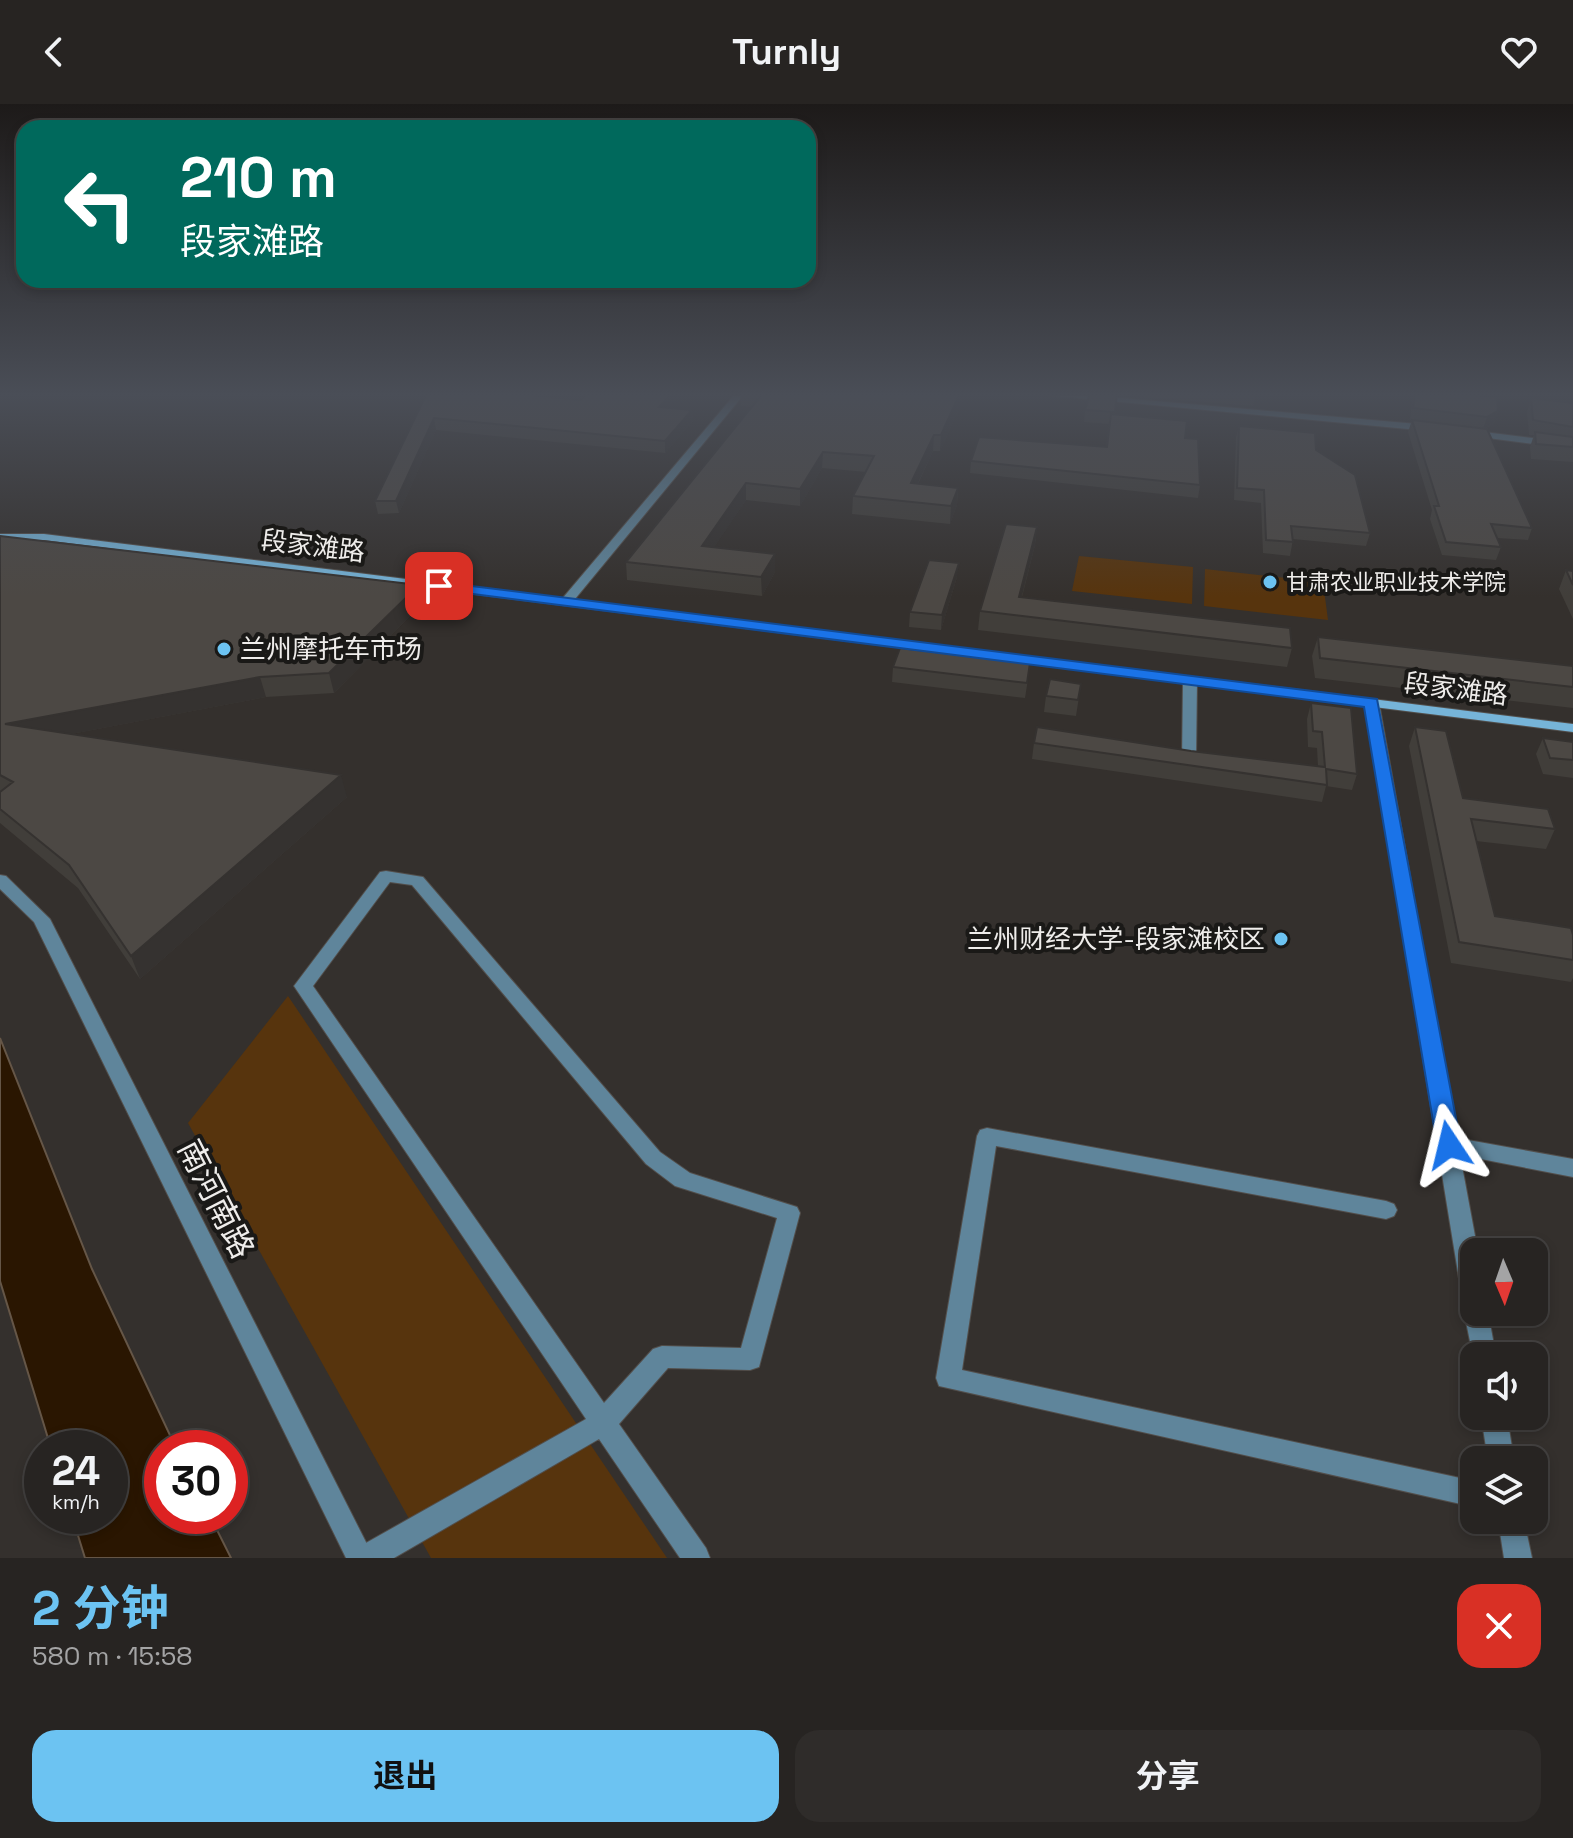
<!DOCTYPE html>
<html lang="zh">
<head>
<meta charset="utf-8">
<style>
	:root { --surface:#272422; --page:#2f2c2a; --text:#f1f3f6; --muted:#a4a4a5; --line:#434140; --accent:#6cc3f2 }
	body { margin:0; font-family:"Space Grotesk","Noto Sans SC",sans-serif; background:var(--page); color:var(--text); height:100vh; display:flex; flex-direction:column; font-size:30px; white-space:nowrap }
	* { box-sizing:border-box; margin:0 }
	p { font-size:26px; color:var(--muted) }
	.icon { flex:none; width:44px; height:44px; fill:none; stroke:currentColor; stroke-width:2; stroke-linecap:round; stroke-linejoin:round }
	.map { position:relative; height:1454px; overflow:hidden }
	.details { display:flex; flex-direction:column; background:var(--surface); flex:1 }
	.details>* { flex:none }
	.guide { position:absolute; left:16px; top:16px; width:800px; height:168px; border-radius:24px; box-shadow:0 4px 12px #0003,0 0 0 2px var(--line); background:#00695c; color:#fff; overflow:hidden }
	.needle { width:52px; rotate:178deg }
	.tools { position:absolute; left:1460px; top:1134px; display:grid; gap:16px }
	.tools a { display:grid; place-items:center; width:88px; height:88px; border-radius:16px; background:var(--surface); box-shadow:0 4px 12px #0003,0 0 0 2px var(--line); font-size:40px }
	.speed { position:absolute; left:24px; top:1326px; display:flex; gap:16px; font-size:40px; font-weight:700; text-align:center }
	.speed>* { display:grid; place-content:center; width:104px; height:104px; border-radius:50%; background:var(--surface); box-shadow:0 4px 12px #0003,0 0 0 2px var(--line); line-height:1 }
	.speed small { font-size:20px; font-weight:400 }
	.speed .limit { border:12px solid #d22; background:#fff; color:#111 }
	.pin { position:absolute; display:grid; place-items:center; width:68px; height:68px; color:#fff; margin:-34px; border-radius:16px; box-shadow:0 4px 12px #0006 }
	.me { position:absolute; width:88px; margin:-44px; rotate:350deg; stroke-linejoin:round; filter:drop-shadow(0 0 6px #0008) }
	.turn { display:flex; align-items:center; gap:28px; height:168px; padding:0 32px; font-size:36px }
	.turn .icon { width:104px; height:104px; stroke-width:2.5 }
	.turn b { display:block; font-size:56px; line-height:68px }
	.round { display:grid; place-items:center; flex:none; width:84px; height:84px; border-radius:24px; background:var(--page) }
	.headline { display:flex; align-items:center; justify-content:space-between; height:136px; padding:0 32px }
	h1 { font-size:48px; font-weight:700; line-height:60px; color:var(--accent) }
	.button { display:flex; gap:16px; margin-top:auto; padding:16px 32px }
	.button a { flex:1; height:92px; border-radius:24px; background:var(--accent); color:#111; font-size:32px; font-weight:700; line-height:92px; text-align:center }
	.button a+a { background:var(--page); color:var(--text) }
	header { display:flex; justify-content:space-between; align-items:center; height:104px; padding:0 32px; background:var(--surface); font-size:36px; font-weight:700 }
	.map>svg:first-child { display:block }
	.green { fill:#57340d }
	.water { fill:#2a1601; stroke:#655647; stroke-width:2 }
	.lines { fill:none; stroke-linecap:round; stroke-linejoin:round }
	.minor-casing { stroke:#524e4b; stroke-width:2 }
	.tertiary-casing { stroke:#524e4b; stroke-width:2 }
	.secondary-casing { stroke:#524e4b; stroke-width:2 }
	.minor { fill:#5f859b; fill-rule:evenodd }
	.tertiary { fill:#5f859b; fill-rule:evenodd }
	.secondary { fill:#76b4d8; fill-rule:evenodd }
	.wall { fill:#413e3a }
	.shaded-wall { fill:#353230 }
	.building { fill:#4c4844; stroke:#353230; stroke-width:2 }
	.route { fill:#1a73e8; stroke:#114b97; stroke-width:2 }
	.poi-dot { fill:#6cc3f2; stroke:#1a1917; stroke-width:3 }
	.labels { text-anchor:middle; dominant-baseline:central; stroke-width:8; stroke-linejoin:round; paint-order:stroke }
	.far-poi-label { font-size:22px; fill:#efedeb; stroke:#1a1917; text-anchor:start }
	.street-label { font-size:26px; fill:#efedeb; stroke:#1a1917 }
	.poi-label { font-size:26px; fill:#efedeb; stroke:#1a1917; text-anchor:start }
	.near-street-label { font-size:32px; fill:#efedeb; stroke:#1a1917 }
</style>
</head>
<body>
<header><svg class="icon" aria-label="back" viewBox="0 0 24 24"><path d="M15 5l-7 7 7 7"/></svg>Turnly<svg class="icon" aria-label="heart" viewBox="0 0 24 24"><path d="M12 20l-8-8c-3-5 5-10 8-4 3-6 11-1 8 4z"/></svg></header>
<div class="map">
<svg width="1573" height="1454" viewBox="0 0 1573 1454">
	<rect width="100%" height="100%" fill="#34302d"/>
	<path class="green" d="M1079 452 1193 463 1192 500 1072 487Z
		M1205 465 1323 478 1328 516 1204 502Z
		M288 892 667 1454H431L188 1019Z"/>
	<path class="water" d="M0 934 92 1165 176 1344H162V1412H210L231 1454H85L72 1412H110V1344H51L0 1177Z"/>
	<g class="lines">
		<defs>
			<path id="minor" d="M736 289H745L570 501H562V495Z
				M1025 289H1064L1429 321 1434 324 1429 327Z
				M1468 326 1573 339V345L1465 331V327Z
				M1190 572 1197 576 1196 657 1189 661 1182 657 1183 576Z
				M1372 595 1379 599 1457 1034 1573 1055V1073L1460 1051 1478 1148H1474V1208H1488L1496 1252H1474V1257L1464 1208 1468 1201 1462 1193 1365 599Z
				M386 767 423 773 660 1048 690 1069 797 1103 800 1109 759 1263 750 1266 668 1264 619 1320 706 1444 710 1454H680L599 1335 394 1454H353L357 1444 586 1315 294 882 380 768ZM390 778 412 781 646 1060 675 1082 777 1114 741 1244 662 1242 653 1245 604 1299 313 882Z
				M987 1024 1386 1097 1394 1100 1397 1106 1394 1112 1386 1115 996 1042 962 1266 1474 1377V1403L939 1282 936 1274 977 1032 980 1026Z
				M1481 1312H1507L1514 1356H1488Z
				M1498 1416H1524L1532 1454H1504Z"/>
			<path id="tertiary" d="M0 771 6 772 50 815 374 1454H346L34 818 0 785Z"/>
			<path id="secondary" d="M0 430H44L1573 620V628L44 436H0Z"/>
		</defs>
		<use href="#minor" class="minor-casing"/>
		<use href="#tertiary" class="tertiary-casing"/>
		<use href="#secondary" class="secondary-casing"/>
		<use href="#minor" class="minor"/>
		<use href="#tertiary" class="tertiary"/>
		<use href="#secondary" class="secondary"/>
	</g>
	<path class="wall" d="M427 289 692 306 693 317 665 349 436 326 399 409 378 410 375 397Z
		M740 289H964L963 296 940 347H933L918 380 958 384 957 401 950 420 852 410 853 392 866 368 822 364 800 402 746 396 714 443 775 450V468L762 492 627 476 626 458 752 303 741 302Z
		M1117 289 1115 310 1185 334 1200 381 1198 394 970 369 971 357 1106 343 1109 320 1084 318 1085 306Z
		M1131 289H1256L1253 302 1132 292Z
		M1413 289H1474L1498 307 1494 320 1483 325 1532 424 1528 436 1497 434 1501 443 1496 456 1442 451 1430 415 1432 406 1408 328 1412 316 1457 322 1410 316Z
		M1531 294 1573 299V358L1531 355 1530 343 1534 331H1529L1527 308Z
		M1239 322 1316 346 1370 429 1366 442 1293 435 1290 452 1263 449 1261 399 1234 396 1236 333Z
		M1037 423 1035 441 1022 493 1292 544 1287 563 978 526 980 507Z
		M0 432 422 500 334 589 266 593 71 630 347 693 140 875 78 784 0 719Z
		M1566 466 1573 467V515L1559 485Z
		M957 473 941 526 909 523 910 508Z
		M1318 533 1573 562V604L1315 574 1312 552Z
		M893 563 1028 575 1025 594 892 578Z
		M1081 580 1076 612 1044 608 1046 592Z
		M1311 599 1357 670 1352 686 1326 682 1322 698 1032 655 1034 639 1191 647 1318 662 1317 644 1308 643 1307 615Z
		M1415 623 1463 694 1555 725 1546 745 1476 737 1495 812 1573 831V874L1571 878 1451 859 1409 642Z
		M1543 634 1573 638V674L1543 670 1536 650Z"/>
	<path class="shaded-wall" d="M672 289H683L660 314 659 303Z
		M960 289H964L963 296 940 347 941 331Z
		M692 306 693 317 665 349V337Z
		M1498 307 1494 320 1483 325 1487 313Z
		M434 314 436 326 399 409 396 397Z
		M934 331 933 347 910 396 911 379Z
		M823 348 822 364 800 402V385Z
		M746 379V396L703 460 702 442Z
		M958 384 957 401 950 420 951 402Z
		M1037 423 1035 441 1017 511 1019 493Z
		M775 450V468L762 492 761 473Z
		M959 459 957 473 941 526 942 511Z
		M419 481 422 500 334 589 329 569Z
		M260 573 266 593 13 641 5 620Z
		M341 671 347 693 140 875 131 852Z"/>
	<path class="building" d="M427 289H510L581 296 587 289H672L659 303 692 306 665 337 434 314 396 397H375Z
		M763 289H960L941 331H934L911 379 958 384 951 402 853 392 874 352 823 348 800 385 746 379 702 442 775 450 761 473 626 458Z
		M1090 289H1117L1115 308 1085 306Z
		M1415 289H1474V291L1497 293 1498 307 1487 313 1413 304Z
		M1531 294 1573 299V323L1533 316Z
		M1111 310 1187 317 1185 334 1198 335 1200 381 971 357 979 333 1107 343Z
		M1412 316 1487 325 1532 424 1491 420 1501 443 1446 438 1434 402H1439Z
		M1239 322 1315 329 1316 346 1355 371 1370 429 1291 422 1293 438 1266 436 1264 386 1237 384Z
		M1535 328 1573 333V343L1536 340Z
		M1006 420 1037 423 1019 493 1290 524 1292 544 980 507Z
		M0 432 419 481 329 569 260 573 5 620 341 671 131 852 69 761 0 705V688L13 678 0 671Z
		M929 456 959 459 942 511 910 508Z
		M1566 466 1573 467V481Z
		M1318 533 1573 562V583L1320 554Z
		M900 544 1030 559 1027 579 893 563Z
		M1050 575 1081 580 1078 596 1046 592Z
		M1311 599 1351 604 1357 670 1326 665 1327 681 1034 639 1037 623 1191 647 1325 663 1322 628 1313 627Z
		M1415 623 1446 627 1463 694 1548 705 1555 725 1471 715 1495 812 1571 824 1573 831V856L1459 838Z
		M1543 634 1573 638V656L1550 654Z"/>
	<linearGradient id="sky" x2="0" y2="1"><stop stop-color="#1d1a19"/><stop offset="0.59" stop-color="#4a4e57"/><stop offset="1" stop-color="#4a4e57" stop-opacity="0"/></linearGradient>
	<rect width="1573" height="493" fill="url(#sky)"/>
	<path class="route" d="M439 478 1377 595 1461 1041 1457 1048H1440L1437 1041 1364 603 434 485V479Z"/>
	<g class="poi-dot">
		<circle cx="1270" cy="478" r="8"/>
		<circle cx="224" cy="545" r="8"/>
		<circle cx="1281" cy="835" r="8"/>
	</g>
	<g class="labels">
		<g class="far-poi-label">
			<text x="1286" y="478">甘肃农业职业技术学院</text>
		</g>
		<g class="street-label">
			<text transform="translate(313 442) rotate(7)">段家滩路</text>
			<text transform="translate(1456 585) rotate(7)">段家滩路</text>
		</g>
		<g class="poi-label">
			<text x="240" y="545">兰州摩托车市场</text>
			<text x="1265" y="835" text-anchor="end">兰州财经大学-段家滩校区</text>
		</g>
		<g class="near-street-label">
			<text transform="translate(216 1095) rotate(63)">南河南路</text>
		</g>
	</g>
</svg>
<div class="tools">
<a><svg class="needle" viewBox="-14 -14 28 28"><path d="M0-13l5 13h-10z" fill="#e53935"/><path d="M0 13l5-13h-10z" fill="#a4a4a5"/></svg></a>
<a><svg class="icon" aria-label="sound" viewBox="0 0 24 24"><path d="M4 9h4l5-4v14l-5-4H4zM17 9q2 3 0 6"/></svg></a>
<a><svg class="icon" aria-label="layers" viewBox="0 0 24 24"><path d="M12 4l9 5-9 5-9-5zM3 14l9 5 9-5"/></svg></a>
</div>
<div class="speed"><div>24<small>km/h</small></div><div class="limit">30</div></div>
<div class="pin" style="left:439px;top:482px;background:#d93025"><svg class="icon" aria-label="arrive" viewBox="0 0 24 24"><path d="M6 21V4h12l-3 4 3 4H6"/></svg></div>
<svg class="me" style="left:1449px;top:1041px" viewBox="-20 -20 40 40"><path d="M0-17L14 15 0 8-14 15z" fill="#1a73e8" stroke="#fff" stroke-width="4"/></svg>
<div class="guide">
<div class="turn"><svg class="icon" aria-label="left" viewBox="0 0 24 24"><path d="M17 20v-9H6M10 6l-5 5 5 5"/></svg><div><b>210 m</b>段家滩路</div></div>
</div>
</div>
<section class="details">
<div class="headline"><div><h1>2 分钟</h1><p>580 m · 15:58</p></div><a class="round" style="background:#d93025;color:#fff"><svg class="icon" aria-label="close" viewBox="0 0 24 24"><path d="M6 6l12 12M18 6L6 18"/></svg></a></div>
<div class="button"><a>退出</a><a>分享</a></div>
</section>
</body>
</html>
